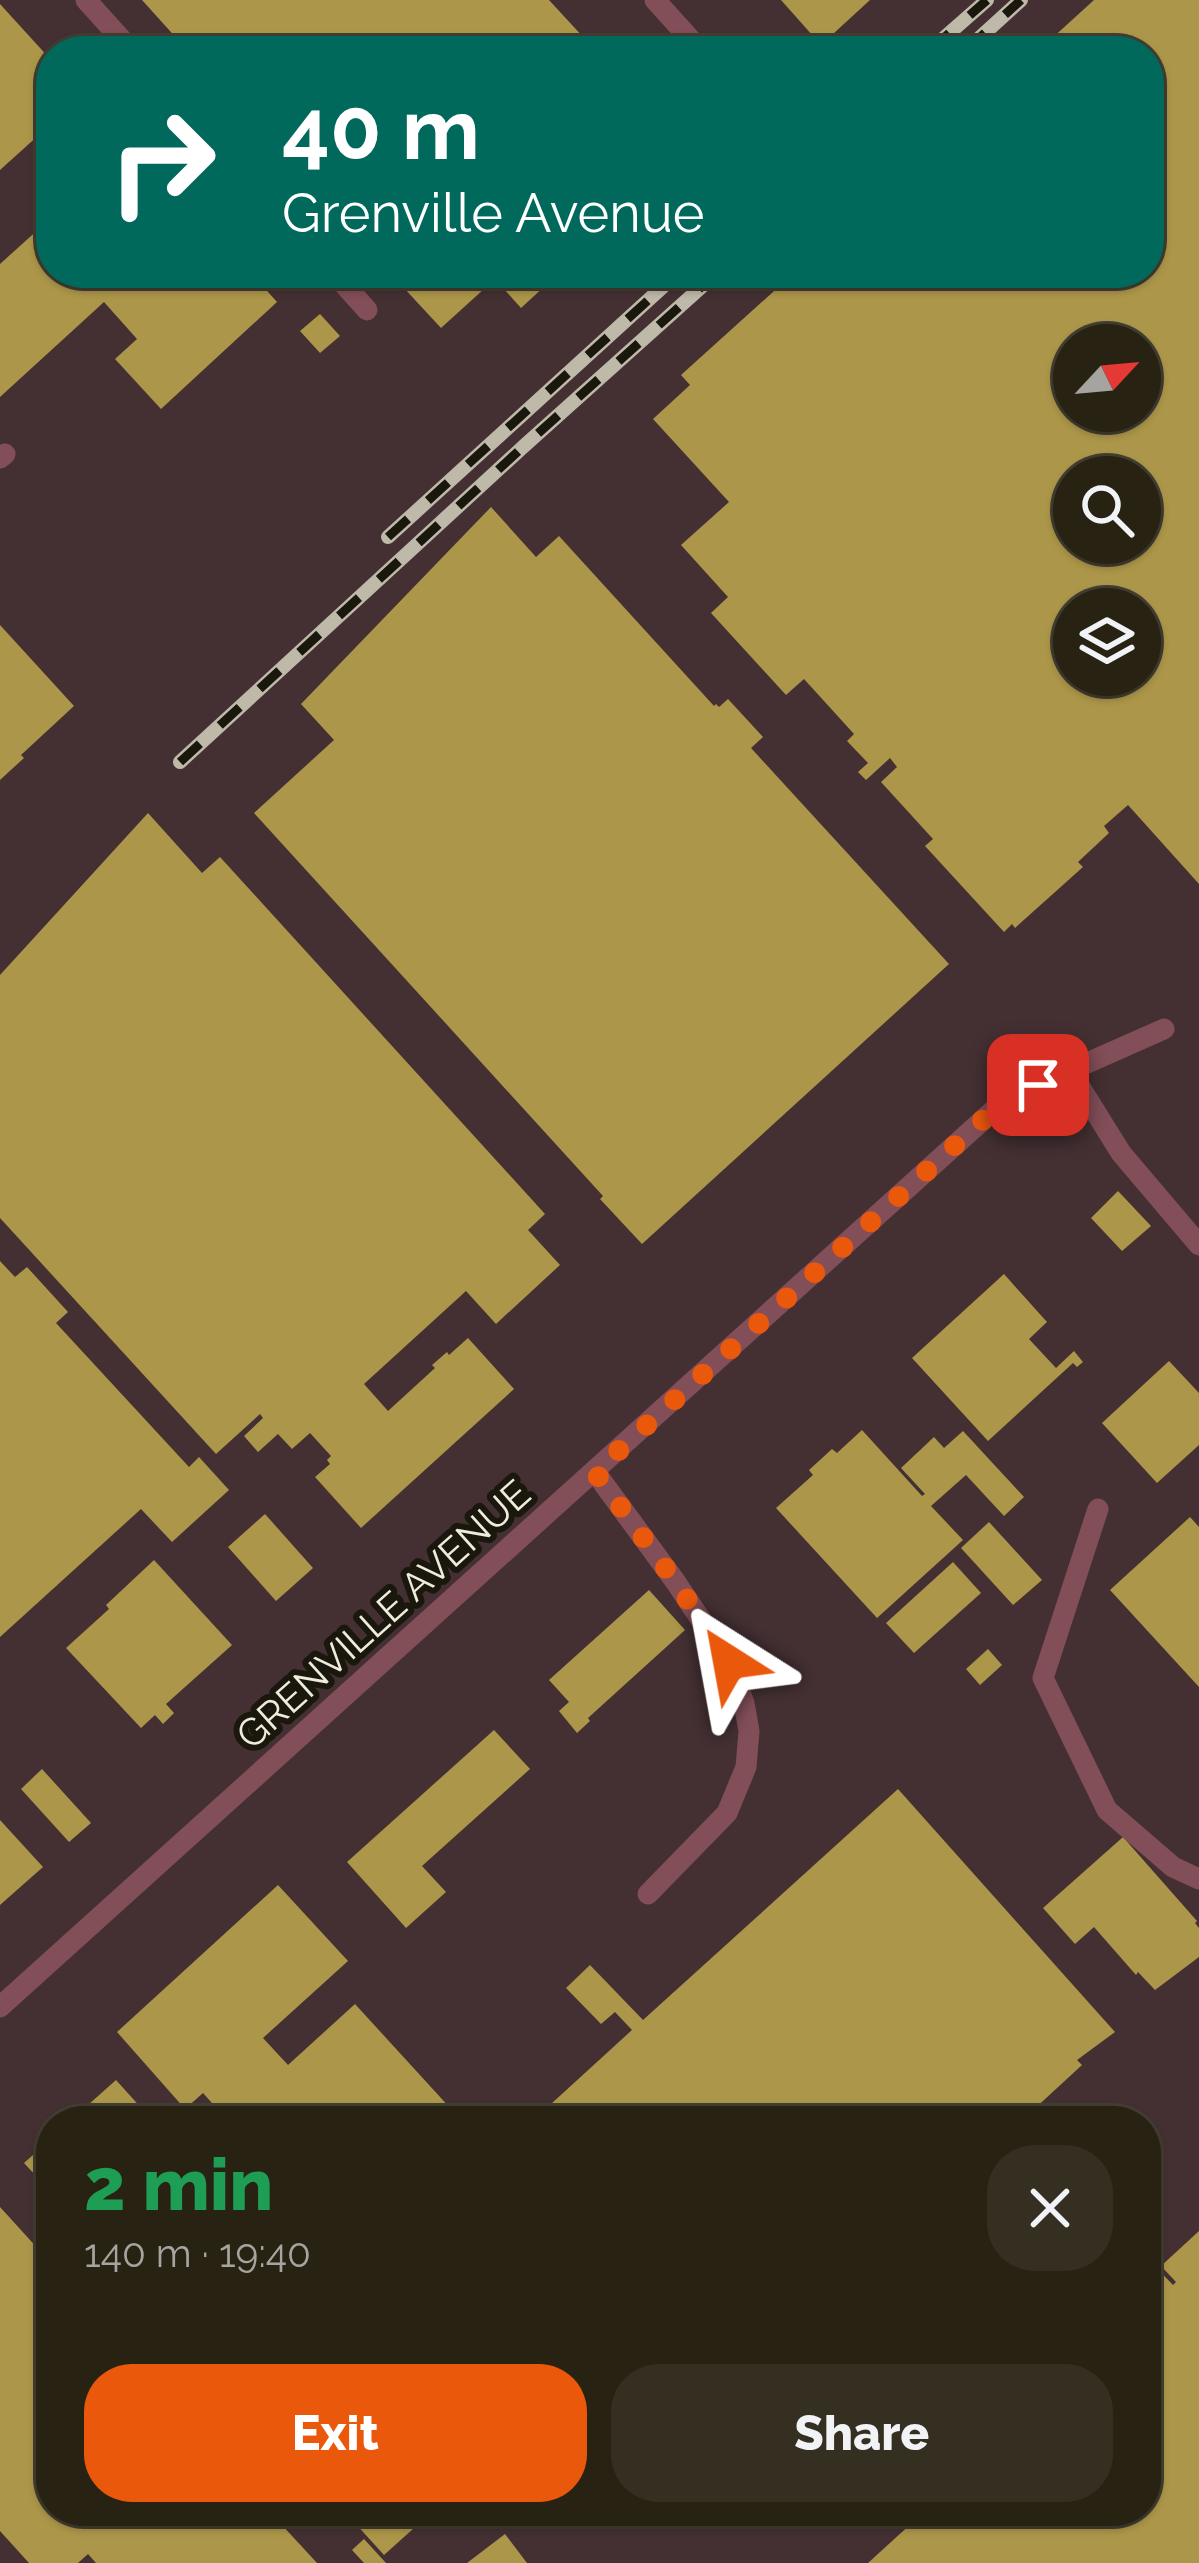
<!DOCTYPE html>
<html lang="en">
<head>
<meta charset="utf-8">
<style>
	:root { --surface:#282213; --page:#342f21; --text:#f1f3f6; --muted:#a5a4a0; --line:#443f33; --accent:#ea580c }
	body { margin:0; font-family:Raleway,sans-serif; background:var(--page); color:var(--text); height:100vh; display:flex; flex-direction:column; font-size:45px; white-space:nowrap }
	* { box-sizing:border-box; margin:0 }
	p { font-size:39px; color:var(--muted) }
	.icon { flex:none; width:66px; height:66px; fill:none; stroke:currentColor; stroke-width:2; stroke-linecap:round; stroke-linejoin:round }
	.map { position:relative; flex:1; overflow:hidden }
	.drawer { position:absolute; left:36px; top:2106px; width:1125px; height:420px; display:flex; flex-direction:column; background:var(--surface); border-radius:48px; box-shadow:0 3px 9px #0004,0 0 0 3px var(--line) }
	.drawer>* { flex:none }
	.banner { position:absolute; left:36px; top:36px; width:1128px; height:252px; border-radius:48px; box-shadow:0 3px 9px #0004,0 0 0 3px var(--line); background:#00695c; color:#fff; overflow:hidden }
	.needle { width:78px; rotate:64deg }
	.controls { position:absolute; left:1053px; top:324px; display:grid; gap:24px }
	.controls a { display:grid; place-items:center; width:108px; height:108px; border-radius:50%; background:var(--surface); box-shadow:0 3px 9px #0004,0 0 0 3px var(--line); font-size:60px }
	.pin { position:absolute; display:grid; place-items:center; width:102px; height:102px; color:#fff; margin:-51px; border-radius:24px; box-shadow:0 6px 18px #0006 }
	.me { position:absolute; width:132px; margin:-66px; rotate:326deg; stroke-linejoin:round; filter:drop-shadow(0 0 9px #0008) }
	.turn { display:flex; align-items:center; gap:42px; height:252px; padding:0 48px; font-size:54px }
	.turn .icon { width:156px; height:156px; stroke-width:2.5 }
	.turn b { display:block; font-size:84px; line-height:102px }
	.round { display:grid; place-items:center; flex:none; width:126px; height:126px; border-radius:48px; background:var(--page) }
	.head { display:flex; align-items:center; justify-content:space-between; height:204px; padding:0 48px }
	h1 { font-size:72px; font-weight:800; line-height:90px; color:#1e9e55 }
	.cta { display:flex; gap:24px; margin-top:auto; padding:24px 48px }
	.cta a { flex:1; height:138px; border-radius:48px; background:var(--accent); color:#fff; font-size:48px; font-weight:800; line-height:138px; text-align:center }
	.cta a+a { background:var(--page); color:var(--text) }
	.map>svg:first-child { display:block }
	.industrial { fill:#443033; fill-rule:evenodd }
	.building { fill:#ac9649; fill-rule:evenodd }
	.lines { fill:none; stroke-linecap:round; stroke-linejoin:round }
	.lane { stroke:#824e58; stroke-width:21 }
	.rail-casing { stroke:#beb9a9; stroke-width:14 }
	.rail { stroke:#1a170d; stroke-width:9; stroke-dasharray:27; stroke-linecap:butt }
	.route { stroke:#ea580c; stroke-width:21; stroke-dasharray:0 37.8 }
	.labels { text-anchor:middle; dominant-baseline:central; stroke-width:12; stroke-linejoin:round; paint-order:stroke }
	.street-label { font-size:39px; fill:#efebdd; stroke:#1a170d }
</style>
</head>
<body>
<div class="map">
<svg width="1199" height="2563" viewBox="0 0 1199 2563">
	<rect width="100%" height="100%" fill="#352e19"/>
	<path class="industrial" d="M0 0H1199V2563H0ZM51 51H1149V273H51ZM1074 345H1140V411H1074ZM1074 477H1140V543H1074ZM1074 609H1140V675H1074ZM51 2121H1146V2511H51Z"/>
	<path class="building" d="M142 0H549L596 51H188Z
		M781 0H870L821 45Z
		M1094 0H1199V884L1128 805 1104 826 1109 833 1078 862 1083 867 1015 928 1012 924 1004 932 925 846 933 839 881 782 897 767 890 758 866 780 858 772 868 763 847 741 854 734 804 679 786 695 711 613 728 597 681 545 729 502 653 419 690 385 681 375 794 273H1149V51H1038ZM1074 345H1140V411H1074ZM1074 477H1140V543H1074ZM1074 609H1140V675H1074Z
		M0 4 51 60V124L0 170Z
		M51 218V273H251L277 302 161 409 115 359 137 339 104 302 0 397V264Z
		M390 273H559L521 308 495 279 441 328Z
		M320 314 340 336 320 353 300 331Z
		M491 507 536 557 559 536 714 706 716 704 719 707 728 699 763 737 751 748 949 964 642 1244 600 1199 603 1196 254 813 334 740 301 704Z
		M0 625 74 706 21 755 24 758 0 780Z
		M148 813 202 873 220 857 545 1214 528 1230 560 1265 496 1324 466 1291 364 1384 388 1411 435 1368 432 1365 447 1352 449 1355 468 1338 514 1389 361 1528 315 1477 330 1464 327 1460 331 1456 310 1433 292 1449 278 1434 258 1452 244 1436 263 1418 260 1414 216 1454 0 1218V975Z
		M1118 1191 1151 1226 1122 1251 1091 1218Z
		M0 1261 15 1277 27 1267 68 1312 56 1323 189 1467 199 1457 229 1490 172 1542 141 1509 0 1637Z
		M1004 1274 1047 1322 1029 1339 1056 1368 1074 1351 1083 1362 1077 1367 1073 1363 988 1441 912 1358Z
		M1169 1361 1199 1393V1445L1157 1483 1102 1423Z
		M862 1430 922 1496 925 1494 901 1468 934 1437 944 1448 963 1431 1024 1497 1004 1516 966 1475 931 1506 963 1540 877 1618 776 1508 813 1475 809 1470 832 1449 837 1453Z
		M265 1514 313 1568 276 1601 228 1547Z
		M1190 1517 1199 1527V1687L1110 1590Z
		M989 1522 1042 1580 1013 1605 961 1548Z
		M154 1560 232 1645 166 1704 174 1713 163 1724 155 1715 141 1728 66 1648 109 1609 106 1605Z
		M953 1562 981 1593 914 1653 886 1623Z
		M649 1590 685 1630 588 1718 590 1721 577 1733 559 1711 569 1702 549 1680Z
		M988 1649 1002 1665 980 1685 966 1669Z
		M494 1730 530 1769 422 1866 446 1892 406 1928 347 1862Z
		M42 1769 91 1823 69 1842 21 1789Z
		M898 1789 1115 2032 1077 2060 1082 2065 1031 2112 1038 2119 566 2121 551 2104 632 2030 615 2012 601 2024 566 1988 590 1965 643 2020Z
		M0 1820 43 1867 0 1905Z
		M1123 1837 1197 1921 1195 1923 1199 1928V1957L1155 1990 1138 1972 1136 1975 1094 1927 1075 1944 1043 1908Z
		M278 1885 348 1961 263 2038 288 2065 355 2004 462 2121H228L203 2093 185 2109 117 2032Z
		M116 2080 153 2121H70Z
		M51 2139V2192L24 2163Z
		M0 2207 51 2263V2511H269L317 2563H96L88 2554 78 2563H29L0 2531Z
		M1199 2231V2563H868L925 2511H1146V2257L1173 2285 1176 2282 1161 2266Z
		M344 2511H433L384 2555Z
		M505 2534 527 2563H467Z
		M364 2539 386 2563H364L352 2550Z"/>
	<g class="lines">
		<path class="lane" d="M86 0 132 51
			M655 0 701 51
			M334 273 367 310
			M0 458 5 454
			M1070 1071 1121 1153 1199 1245
			M595 1472 675 1581 729 1662 744 1703 749 1731 746 1767 727 1813 648 1894
			M1098 1509 1043 1678 1107 1810 1173 1867 1199 1879
			M0 2007 1006 1099 1164 1029"/>
		<defs>
			<path id="rail" d="M929 51 987 0
				M965 51 1021 0
				M388 537 678 273
				M180 762 524 446 717 273"/>
		</defs>
		<use href="#rail" class="rail-casing"/>
		<use href="#rail" class="rail"/>
	</g>
	<g class="lines">
		<path class="route" d="M729 1662 675 1581 595 1472 1006 1099 1038 1085"/>
	</g>
	<g class="labels">
		<g class="street-label">
			<text transform="translate(383 1614) rotate(-42)">GRENVILLE AVENUE</text>
		</g>
	</g>
</svg>
<div class="controls">
<a><svg class="needle" viewBox="-14 -14 28 28"><path d="M0-13l5 13h-10z" fill="#e53935"/><path d="M0 13l5-13h-10z" fill="#a5a4a0"/></svg></a>
<a><svg class="icon" aria-label="search" viewBox="0 0 24 24"><circle cx="10" cy="10" r="6"/><path d="M15 15l6 6"/></svg></a>
<a><svg class="icon" aria-label="layers" viewBox="0 0 24 24"><path d="M12 4l9 5-9 5-9-5zM3 14l9 5 9-5"/></svg></a>
</div>
<div class="pin" style="left:1038px;top:1085px;background:#d93025"><svg class="icon" aria-label="arrive" viewBox="0 0 24 24"><path d="M6 21V4h12l-3 4 3 4H6"/></svg></div>
<svg class="me" style="left:729px;top:1662px" viewBox="-20 -20 40 40"><path d="M0-17L14 15 0 8-14 15z" fill="#ea580c" stroke="#fff" stroke-width="4"/></svg>
<div class="banner">
<div class="turn"><svg class="icon" aria-label="right" viewBox="0 0 24 24"><path d="M7 20v-9h11M14 6l5 5-5 5"/></svg><div><b>40 m</b>Grenville Avenue</div></div>
</div>
<section class="drawer">
<div class="head"><div><h1>2 min</h1><p>140 m · 19:40</p></div><a class="round"><svg class="icon" aria-label="close" viewBox="0 0 24 24"><path d="M6 6l12 12M18 6L6 18"/></svg></a></div>
<div class="cta"><a>Exit</a><a>Share</a></div>
</section>
</div>
</body>
</html>
